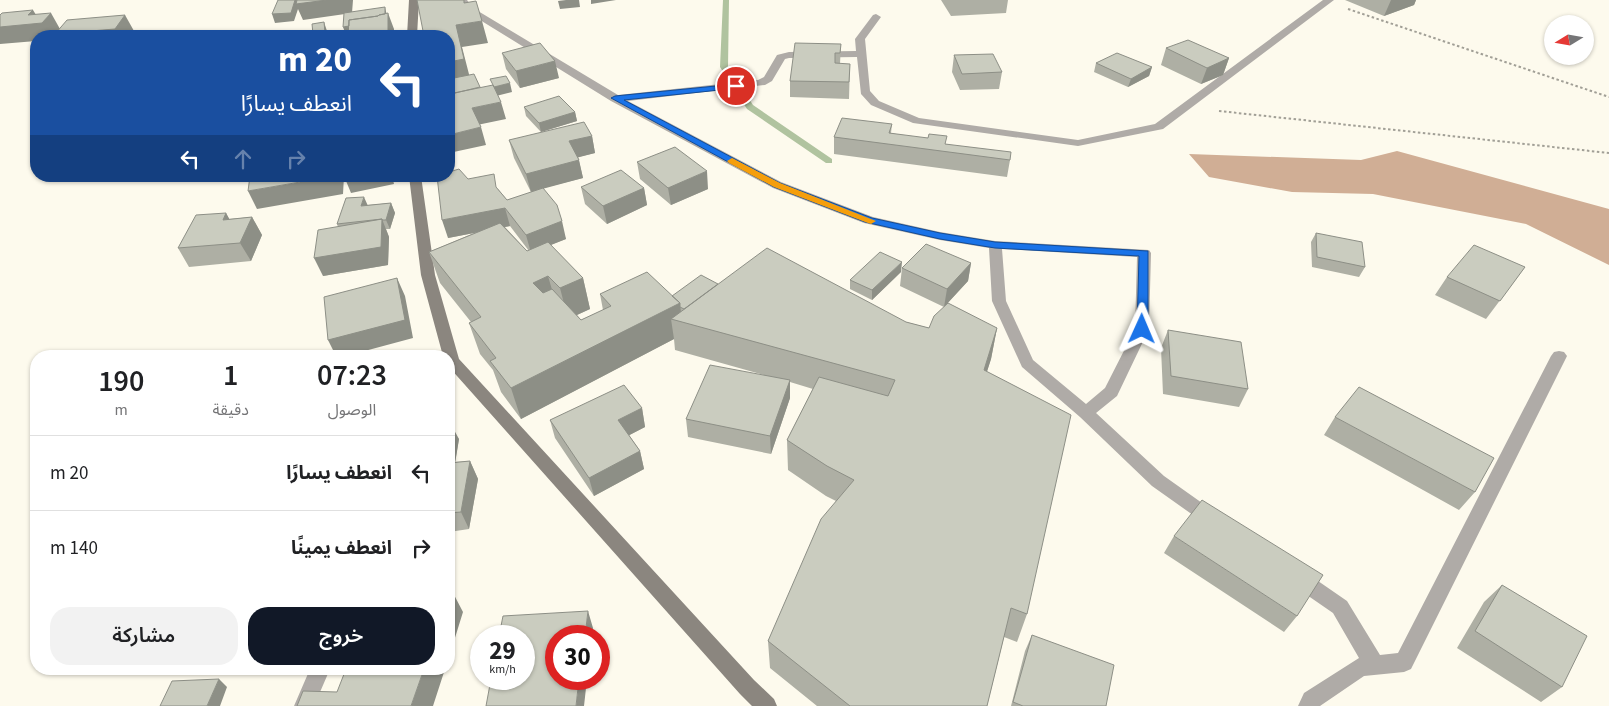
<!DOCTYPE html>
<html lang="ar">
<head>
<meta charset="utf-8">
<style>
	:root { --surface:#fff; --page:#f2f2f2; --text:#202124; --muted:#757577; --line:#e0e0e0; --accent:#111827 }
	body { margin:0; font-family:"Source Sans 3","Noto Sans Arabic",sans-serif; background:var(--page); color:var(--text); direction:rtl; height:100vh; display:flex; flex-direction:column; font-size:19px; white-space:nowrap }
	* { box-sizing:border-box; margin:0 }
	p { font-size:16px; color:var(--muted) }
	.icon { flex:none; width:28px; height:28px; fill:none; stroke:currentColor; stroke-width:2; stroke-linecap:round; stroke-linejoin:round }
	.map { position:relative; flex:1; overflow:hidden; direction:ltr }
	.panel { position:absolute; left:30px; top:350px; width:425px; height:325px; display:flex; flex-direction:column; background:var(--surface); border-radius:20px; box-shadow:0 1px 4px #0004; direction:rtl }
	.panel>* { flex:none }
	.guide { position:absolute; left:30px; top:30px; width:425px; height:152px; border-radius:20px; box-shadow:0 1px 4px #0004; direction:rtl; background:#1a4fa0; color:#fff; overflow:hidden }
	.needle { width:32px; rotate:259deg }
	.controls { position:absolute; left:1544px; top:15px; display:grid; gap:10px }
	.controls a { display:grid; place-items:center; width:50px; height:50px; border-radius:50%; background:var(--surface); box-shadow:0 1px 4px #0004; font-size:25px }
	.speed { position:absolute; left:470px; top:625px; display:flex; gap:10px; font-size:25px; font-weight:700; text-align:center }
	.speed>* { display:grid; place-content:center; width:65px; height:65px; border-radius:50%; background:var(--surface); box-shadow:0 1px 4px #0004; line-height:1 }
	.speed small { font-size:12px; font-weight:400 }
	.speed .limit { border:8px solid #d22; background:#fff; color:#111 }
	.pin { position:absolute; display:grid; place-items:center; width:42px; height:42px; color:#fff; margin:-21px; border:2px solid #fff; border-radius:50%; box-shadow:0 1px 5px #0007 }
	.me { position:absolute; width:55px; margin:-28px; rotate:1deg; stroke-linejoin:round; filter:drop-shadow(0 0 4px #0008) }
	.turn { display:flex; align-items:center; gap:18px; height:105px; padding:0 20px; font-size:22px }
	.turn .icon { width:65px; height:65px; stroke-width:2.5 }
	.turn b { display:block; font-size:35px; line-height:42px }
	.lanes { display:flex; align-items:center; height:48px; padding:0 20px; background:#0003; justify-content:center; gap:25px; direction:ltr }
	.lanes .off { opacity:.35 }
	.eta { display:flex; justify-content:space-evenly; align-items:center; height:85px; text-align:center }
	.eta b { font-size:30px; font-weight:600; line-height:35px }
	.primary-button { display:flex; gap:10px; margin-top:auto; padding:10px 20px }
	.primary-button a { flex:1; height:58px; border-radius:20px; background:var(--accent); color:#fff; font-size:20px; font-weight:600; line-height:58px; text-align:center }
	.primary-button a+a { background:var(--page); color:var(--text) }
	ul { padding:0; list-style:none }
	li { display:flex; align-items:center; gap:15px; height:75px; padding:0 20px; border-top:1px solid var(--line) }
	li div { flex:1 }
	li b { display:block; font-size:19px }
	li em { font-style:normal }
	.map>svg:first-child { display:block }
	.forest { fill:#d0ae95 }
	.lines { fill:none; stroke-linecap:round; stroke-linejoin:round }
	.stream { fill:#b0c39f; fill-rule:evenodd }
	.path { stroke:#a19f96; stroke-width:2; stroke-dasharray:2.5 2.5; stroke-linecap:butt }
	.street { fill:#afaba7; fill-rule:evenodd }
	.secondary { fill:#8b867f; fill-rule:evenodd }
	.wall { fill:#aeafa4; fill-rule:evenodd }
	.shaded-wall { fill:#8d8f86 }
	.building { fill:#caccbf; stroke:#8d8f86 }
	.route { fill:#1a73e8; stroke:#114b97 }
	.slow { fill:#f59e0b }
</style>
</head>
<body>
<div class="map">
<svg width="1609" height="706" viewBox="0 0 1609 706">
	<rect width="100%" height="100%" fill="#fdfaed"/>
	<path class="forest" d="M1397 151 1609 209V265L1526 224 1373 194 1292 192 1209 177 1189 154 1361 160Z"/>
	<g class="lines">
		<path class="stream" d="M723 0H729L728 67 753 105 832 159V163H826L747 109 720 67Z"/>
		<path class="path" d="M1348 9 1609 97
			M1219 111 1609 153"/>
		<path class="street" d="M457 0H467L473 8 618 95 758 80 764 77 777 55 789 52 856 51 855 39 873 15 876 14 881 17 865 39 870 91 879 101 919 118 1078 140 1155 124 1323 0H1334L1163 129 1078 146 913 123 871 105 861 94 857 57 789 58 785 59 772 81 765 85 628 101 781 182 873 217 940 232 995 241 1149 250 1151 253 1149 329 1117 396 1096 413 1164 476 1219 515 1222 520 1219 525 1213 527 1207 525 1152 486 1080 417 1022 367 992 301 989 248 940 240 864 223 773 188 611 101 467 12ZM1002 249 1137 257 1135 329 1105 388 1086 404 1033 360 1006 301Z
			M1559 351 1564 352 1567 356 1411 669 1404 672 1364 676 1320 706H1298L1304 693 1359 658 1333 613 1291 584 1289 578 1291 572 1298 570 1305 572 1347 601 1380 655 1398 653 1551 356 1554 352Z
			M310 669H330L314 706H294Z"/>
		<path class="secondary" d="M409 0H419L417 36H407Z
			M409 176H421L435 275 459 359 754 680 774 699 777 706H752L740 694 449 367V356H443L421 275Z"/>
	</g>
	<path class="wall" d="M941 0H1008L1006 13 951 16Z
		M1345 0H1416L1414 5 1384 16Z
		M841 44 840 64H850L849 99 790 97V81Z
		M1166 48 1229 58 1223 75 1201 84 1161 65Z
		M502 53 559 78 520 88 506 69Z
		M954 55 1002 72 999 89 960 90 952 72Z
		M1096 63 1152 67 1149 76 1128 87 1094 72Z
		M524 107 575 112 577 121 541 132 526 116Z
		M892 124 891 133 946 144 1010 160 1007 177 834 154V137Z
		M592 136 595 153 578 157 583 178 543 188 566 239 550 245 583 278 590 309 577 315 581 320 603 310 600 294 672 296 718 284 906 322 929 328 944 307 900 286 902 268 971 263 968 281 945 306 997 328 991 359 987 371 1027 614 1017 642 1004 637 987 706H817L770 668 768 641 836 501 826 496 788 470 787 440 813 389 790 382V398L771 454 688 437 686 419 764 375 675 350 674 339 521 419 501 392 493 370 480 354 469 323 471 322 440 283 429 252 474 233 448 238 468 179 498 189 507 200 542 189 531 192 514 158 509 140ZM510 226 529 251H527L505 227Z
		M637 162 708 189 671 205 640 179Z
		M581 187 644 188 647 205 607 224 585 204Z
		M391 203 395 213 390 229H386L389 237 388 265 323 276 338 227 337 224 368 205Z
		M226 213 229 219 252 217 262 235 251 261 189 267 178 248Z
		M1316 233 1365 267 1359 277 1312 267 1311 242Z
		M1525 267 1486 319 1435 295 1447 277Z
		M901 272 872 300 850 289V280Z
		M1168 330 1248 389 1239 407 1163 394 1161 348Z
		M642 408 645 427 629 435 640 451 644 469 594 496 555 438 550 420Z
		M1335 417 1475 492 1459 510 1324 435Z
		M449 430 459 439 455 462 470 461 478 479 469 529 449 532Z
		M1174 536 1297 616 1284 632 1164 553Z
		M1502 585 1562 687 1541 702 1457 648 1484 602Z
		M1032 635 1106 706H1011L1025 651Z"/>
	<path class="shaded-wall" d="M295 0H353L352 13 303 20 298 9 294 21 275 23 272 14Z
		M566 0H579L580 7 560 9 558 1Z
		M591 0H616L591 4Z
		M1391 0H1416L1414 5 1384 16Z
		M385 7 387 16 388 13 394 29V36H356L388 30 346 35 343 27Z
		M33 10 41 23 51 13 60 29 125 15 134 31 130 36H57L56 35 54 36H36V41L0 44V27L28 15Z
		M482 21 488 43 462 47 471 82 449 86V62L456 25Z
		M324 22 327 31 328 36H314L313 34Z
		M1229 58 1223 75 1201 84 1207 68Z
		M555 61 559 78 520 88 516 71Z
		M1152 67 1149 76 1128 87 1131 79Z
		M510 83 512 92 496 96 493 87Z
		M501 102 506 119 477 125 472 108Z
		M575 112 577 121 541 132 539 123Z
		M481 127 486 145 449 153V135Z
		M592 136 595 153 572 159 569 141Z
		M579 160 583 178 531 192 526 174Z
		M707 171 708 189 671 205 668 188Z
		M335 176H344L343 194 257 209 248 191Z
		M344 176H392L394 184 351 193Z
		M644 188 647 205 607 224 603 206Z
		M364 197 368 206H361Z
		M391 203 395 213 390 229 386 220Z
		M505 208 510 226 448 238 442 220Z
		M226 213 236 231 223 220Z
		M252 217 262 235 251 261 240 243Z
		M382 219 389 237 388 265 323 276 314 258Z
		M562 221 566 239 531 253 526 235Z
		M902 262 901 272 872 300V290Z
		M971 263 968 281 944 307 947 289Z
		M548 276 557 307 542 313 533 283Z
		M397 278 405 296 413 338 346 356H336L328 340Z
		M583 278 590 309 568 319 560 288Z
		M680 303 682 322 671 319 674 339 521 419 511 388Z
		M997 328 991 359 978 400 984 370Z
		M790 380V398L771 454 770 436Z
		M642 408 645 427 622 439 618 420Z
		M454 430 459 439 453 476 449 464Z
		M640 451 644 469 594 496 589 478Z
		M470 461 478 479 469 529 461 512Z
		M449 580 453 587 452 591 463 612 449 657Z
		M588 611 593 628 592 636H585Z
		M424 669H445L433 706H411Z
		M219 679 227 687 220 706H207Z
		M579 679H587L584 706H576Z"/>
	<path class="building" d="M278 0H295L291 13 272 14Z
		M297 0H327L296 4Z
		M417 0H464V3L476 1 482 21 456 25 464 59 449 62V36H424Z
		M385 7V14L379 15 378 16 349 20V26L343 27 344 13Z
		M33 10 28 15 51 13 42 23 0 27V15L2 13Z
		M388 13V32L356 36H348L349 20 378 16 379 15Z
		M125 15 115 29 55 34 67 20Z
		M324 22 325 32 313 34 312 24Z
		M254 32 253 36H225Z
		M1188 40 1229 58 1207 68 1166 48Z
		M540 43 555 61 516 71 502 53Z
		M795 43 841 44 840 53H835V63L850 64 849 82 790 81Z
		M1117 53 1152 67 1131 79 1096 63Z
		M993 54 1002 72 962 74 954 55Z
		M474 74 480 87 451 94 449 88V79Z
		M506 76 510 83 494 87 490 79Z
		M493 85 501 102 472 108 481 127 449 135V94Z
		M559 96 575 112 539 123 524 107Z
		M842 118 892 124 889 133 928 138 929 134 947 136 945 144 1011 152 1010 160 834 137Z
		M584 122 592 136 569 141 579 160 526 174 509 140Z
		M675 147 707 171 668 188 637 162Z
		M459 169 468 179 494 174 496 187 507 200 543 188 557 205 562 221 526 235 505 208 442 220 437 176H449V172Z
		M621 170 644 188 603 206 581 187Z
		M250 176H335L248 191Z
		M364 197 361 206 391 203 386 220H382V219L337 224 346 198Z
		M226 213 223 220 252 217 240 243 178 248 196 215Z
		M382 219 381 247 314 258 318 230Z
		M500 223 527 251 548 242 583 278 560 288 548 276 533 283 543 293 552 289 581 320 611 306 600 294 647 272 680 303 511 388 490 361 496 358 469 323 481 317 429 252Z
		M1316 233 1362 242 1365 267 1317 257Z
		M926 244 971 263 947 289 902 268Z
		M1474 245 1525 267 1500 301 1447 277Z
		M767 248 906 322 929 328 934 316 948 303 997 328 984 370 1071 415 1027 614 1011 608 987 706H850L768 641 821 519 854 480 827 466 787 440 819 377 888 396 895 380 671 319Z
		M880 252 902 262 872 290 850 280Z
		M701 275 718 284 684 309 680 307V303L672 296Z
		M397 278 405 320 328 340 324 297Z
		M1168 330 1241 342 1248 389 1171 376Z
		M710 365 790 380 770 436 686 419Z
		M624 385 642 408 618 420 640 451 589 478 550 420Z
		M1359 387 1494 458 1475 492 1335 417Z
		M449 430H454L449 463Z
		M470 461 461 512 449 513V463Z
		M1202 500 1323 575 1297 616 1174 536Z
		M1502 585 1587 636 1562 687 1475 631Z
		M588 611 585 636H556V679H579L576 706H486L491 679H524V636H499L503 616Z
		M1032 635 1114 665 1106 706H1023L1013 702Z
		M346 669H424L411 706H297L303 691 337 692Z
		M219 679 207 706H160L172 681Z"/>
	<path class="route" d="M736 84H739V88L624 100 780 183 872 218 940 233 995 242 1148 251V329L1146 332H1138L1137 329 1139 256 995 248 940 239 865 222 774 187 611 98 615 96Z"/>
	<path class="slow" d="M732 158 780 183 876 221 871 224 868 223 774 187 729 163 727 161Z"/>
</svg>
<div class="controls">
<a><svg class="needle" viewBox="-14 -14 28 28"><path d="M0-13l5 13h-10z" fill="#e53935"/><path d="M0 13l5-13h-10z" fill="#757577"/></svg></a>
</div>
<div class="speed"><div>29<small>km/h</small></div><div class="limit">30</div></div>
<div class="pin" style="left:736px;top:86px;background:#d93025"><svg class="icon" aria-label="arrive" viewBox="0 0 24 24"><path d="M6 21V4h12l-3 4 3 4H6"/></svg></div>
<svg class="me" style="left:1142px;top:329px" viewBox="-20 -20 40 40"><path d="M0-17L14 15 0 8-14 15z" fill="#1a73e8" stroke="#fff" stroke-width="4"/></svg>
<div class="guide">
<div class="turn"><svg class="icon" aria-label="left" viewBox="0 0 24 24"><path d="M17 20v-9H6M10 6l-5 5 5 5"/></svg><div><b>20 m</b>انعطف يسارًا</div></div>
<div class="lanes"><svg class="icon" aria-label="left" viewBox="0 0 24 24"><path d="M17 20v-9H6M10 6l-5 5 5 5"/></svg><svg class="icon off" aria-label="ahead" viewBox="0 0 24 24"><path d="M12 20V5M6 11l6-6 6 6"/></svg><svg class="icon off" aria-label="right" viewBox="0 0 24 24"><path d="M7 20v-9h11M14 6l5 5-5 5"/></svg></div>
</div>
<section class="panel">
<div class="eta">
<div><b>07:23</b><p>الوصول</p></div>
<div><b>1</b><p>دقيقة</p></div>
<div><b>190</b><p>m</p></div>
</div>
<ul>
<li><svg class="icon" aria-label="left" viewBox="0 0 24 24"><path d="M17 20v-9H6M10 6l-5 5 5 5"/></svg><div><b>انعطف يسارًا</b></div><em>20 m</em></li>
<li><svg class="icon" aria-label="right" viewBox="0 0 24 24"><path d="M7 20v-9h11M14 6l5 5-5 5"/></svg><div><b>انعطف يمينًا</b></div><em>140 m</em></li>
</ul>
<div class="primary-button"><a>خروج</a><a>مشاركة</a></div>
</section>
</div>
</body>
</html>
